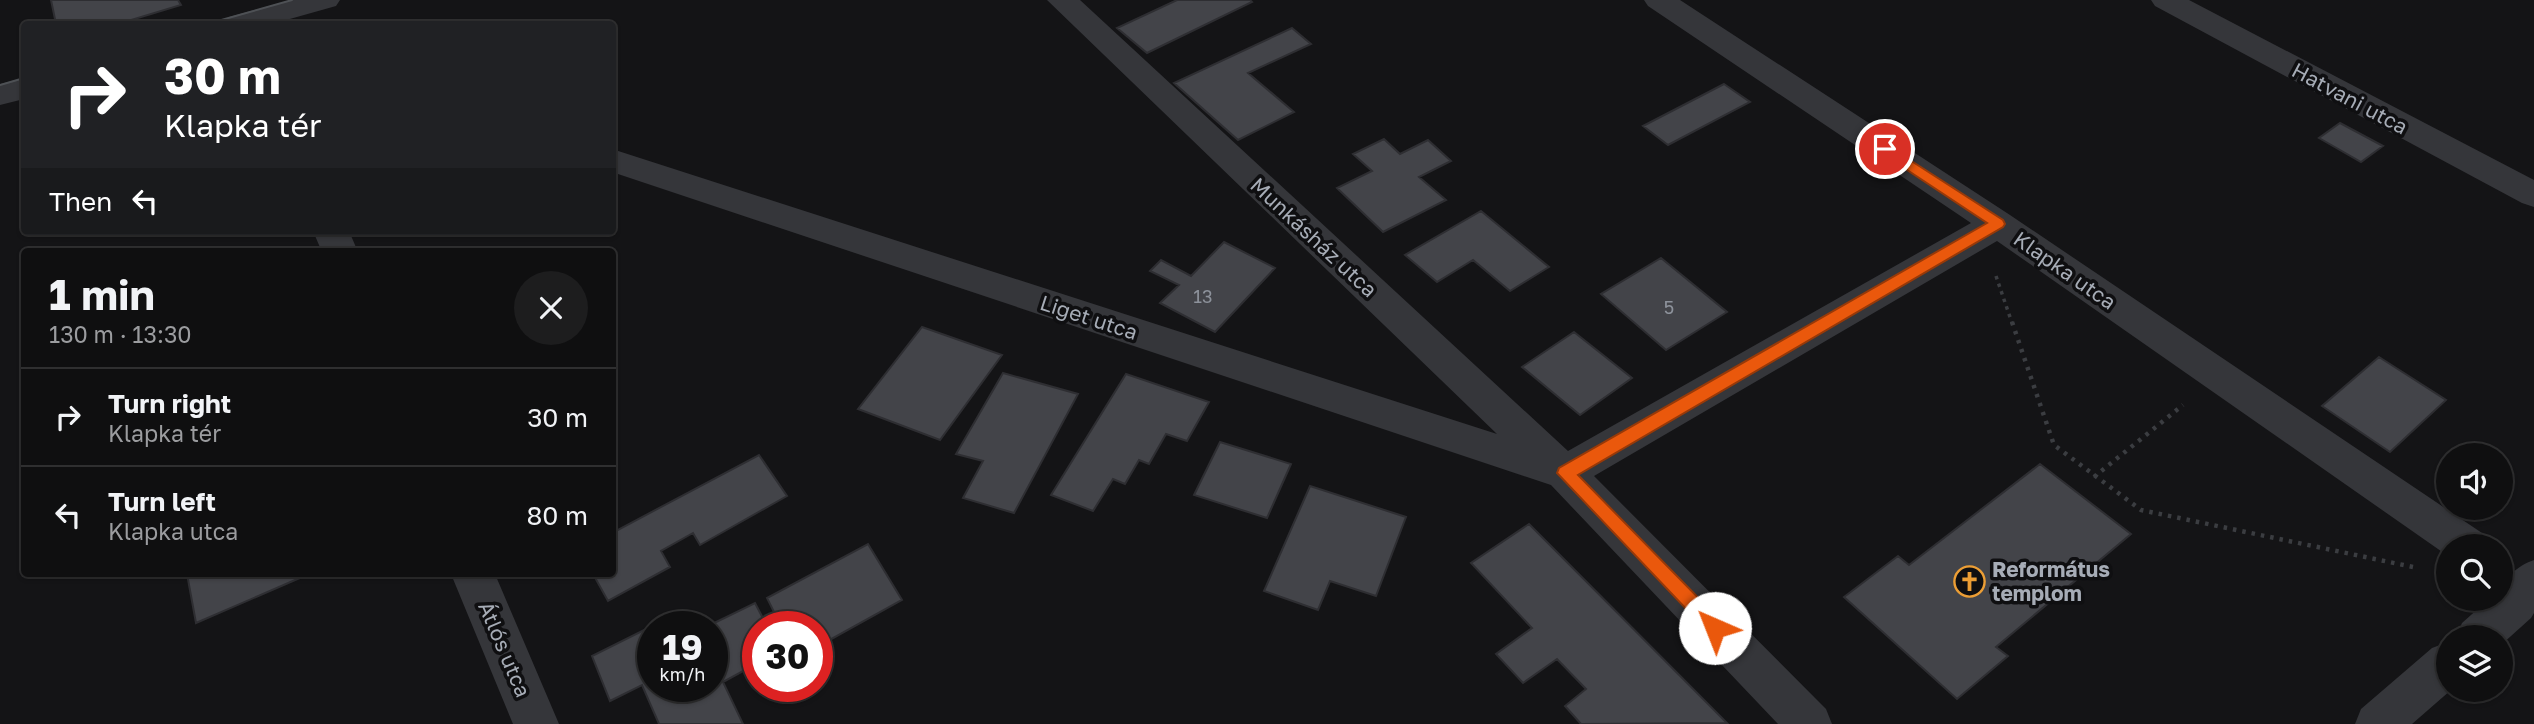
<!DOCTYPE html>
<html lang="en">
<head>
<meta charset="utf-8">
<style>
	:root { --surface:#0f0f10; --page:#1d1d1e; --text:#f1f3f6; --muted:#9b9c9f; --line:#2f2f30 }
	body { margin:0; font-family:"Golos Text",sans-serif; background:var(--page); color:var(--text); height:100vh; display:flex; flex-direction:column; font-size:26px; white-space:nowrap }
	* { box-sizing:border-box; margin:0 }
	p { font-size:23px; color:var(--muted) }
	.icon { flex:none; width:38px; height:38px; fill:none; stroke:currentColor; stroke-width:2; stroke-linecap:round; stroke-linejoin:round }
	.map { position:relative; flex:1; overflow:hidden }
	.drawer { position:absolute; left:21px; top:248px; width:595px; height:329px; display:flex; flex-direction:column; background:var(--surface); border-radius:7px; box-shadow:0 2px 5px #0004,0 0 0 2px var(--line) }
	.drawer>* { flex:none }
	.banner { position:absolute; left:21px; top:21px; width:595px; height:214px; border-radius:7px; box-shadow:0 2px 5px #0004,0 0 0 2px var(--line); background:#202124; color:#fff; overflow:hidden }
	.buttons { position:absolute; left:2436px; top:443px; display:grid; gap:14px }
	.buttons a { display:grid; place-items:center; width:77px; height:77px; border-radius:50%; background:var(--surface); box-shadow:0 2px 5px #0004,0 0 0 2px var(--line); font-size:35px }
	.speed { position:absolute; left:637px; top:611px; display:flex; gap:14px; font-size:35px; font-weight:700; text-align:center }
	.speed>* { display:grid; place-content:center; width:91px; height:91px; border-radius:50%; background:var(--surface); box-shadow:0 2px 5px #0004,0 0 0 2px var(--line); line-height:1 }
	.speed small { font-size:18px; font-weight:400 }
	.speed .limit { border:10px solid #d22; background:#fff; color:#111 }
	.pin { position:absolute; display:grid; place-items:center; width:60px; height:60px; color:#fff; margin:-30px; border:4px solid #fff; border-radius:50%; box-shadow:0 2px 7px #0007 }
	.me { position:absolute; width:77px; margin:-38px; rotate:316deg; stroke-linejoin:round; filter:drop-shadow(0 0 5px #0008) }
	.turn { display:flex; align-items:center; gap:24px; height:147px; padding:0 28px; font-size:32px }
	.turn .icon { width:91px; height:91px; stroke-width:2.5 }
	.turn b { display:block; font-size:49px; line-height:60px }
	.then { display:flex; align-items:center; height:66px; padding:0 28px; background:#0003; gap:14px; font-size:26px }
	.round { display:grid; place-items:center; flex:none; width:74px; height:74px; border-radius:37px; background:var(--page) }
	.overview { display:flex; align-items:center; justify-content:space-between; height:119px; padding:0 28px }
	h1 { font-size:42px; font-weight:700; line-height:52px }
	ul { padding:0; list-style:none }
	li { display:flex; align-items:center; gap:21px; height:98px; padding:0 28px; border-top:2px solid var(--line) }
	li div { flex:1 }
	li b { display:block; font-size:26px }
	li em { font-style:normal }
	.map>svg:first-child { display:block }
	.building { fill:#434449; stroke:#2e2e32; stroke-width:2 }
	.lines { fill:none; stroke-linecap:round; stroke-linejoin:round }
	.path-far1 { stroke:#3b3d41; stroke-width:3.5; stroke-dasharray:3.5 4.5; stroke-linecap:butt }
	.path { stroke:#3b3d41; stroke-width:4.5; stroke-dasharray:3.5 6; stroke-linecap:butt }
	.street { fill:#35363a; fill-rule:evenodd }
	.tram { stroke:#4e5155; stroke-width:2 }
	.route { fill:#ea580c; stroke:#983908; stroke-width:2 }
	.labels { text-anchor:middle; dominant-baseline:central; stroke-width:7; stroke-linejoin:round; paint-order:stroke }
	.number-label { font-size:18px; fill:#8d929b }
	.street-label { font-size:21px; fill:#a6acb6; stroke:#0f0f11 }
	.poi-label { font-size:21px; font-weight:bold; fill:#a6acb6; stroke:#0f0f11; text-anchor:start }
</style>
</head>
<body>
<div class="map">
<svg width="2534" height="724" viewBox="0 0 2534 724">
	<rect width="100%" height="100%" fill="#141416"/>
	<path class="building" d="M51 0H178L181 5 118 24H56Z
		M1177 0H1250L1252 2 1147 53 1117 28Z
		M1292 28 1311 44 1248 73 1294 112 1238 140 1174 83Z
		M1724 84 1750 102 1668 145 1643 126Z
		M2340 123 2383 146 2361 162 2319 138Z
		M1384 139 1400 154 1428 140 1451 161 1419 177 1446 200 1383 232 1337 188 1372 171 1353 154Z
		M1481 211 1549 267 1510 291 1473 260 1437 282 1405 255Z
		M1224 242 1275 268 1215 332 1160 303 1179 285 1150 271 1161 260 1191 276Z
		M1661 258 1727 312 1666 350 1601 294Z
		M922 327 1002 355 940 440 858 409Z
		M1574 332 1632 378 1580 415 1522 367Z
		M2379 357 2446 400 2390 452 2322 406Z
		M1003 373 1078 394 1014 513 963 498 983 461 956 454Z
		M1126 374 1209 402 1187 441 1166 434 1149 464 1139 460 1125 484 1113 479 1093 511 1051 495Z
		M1220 442 1291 464 1267 518 1194 495Z
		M759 455 787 496 700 545 693 533 661 551 670 567 608 601 593 574H612V533Z
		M2040 464 2131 534 1996 647 2008 656 1957 699 1844 597 1898 556 1909 565Z
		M1310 486 1406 517 1376 596 1330 581 1318 610 1264 591Z
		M1529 524 1727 723 1581 724 1565 706 1586 689 1557 659 1523 683 1496 654 1532 628 1471 563Z
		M868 544 902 600 817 647V626H781L767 598Z
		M187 574H309L196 623Z
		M755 603 767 626H758V663L723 682 743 724H659L642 685 610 701 592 656 672 616 677 626H653V686H712V626H708Z"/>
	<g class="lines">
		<path class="path-far1" d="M1996 276 2012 323"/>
		<path class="path" d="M2012 322 2054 445 2141 510 2413 567
			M2094 477 2183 405"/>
		<path class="street" d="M291 0H340L336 6 272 24H225L229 17Z
			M1047 0H1080L1568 451 1971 223 1648 6 1644 0H1680L2010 215 2482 533 2488 546H2448V556L1997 241 1594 476 1826 709 1832 724H1778L1551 485 612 172V149L1497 434Z
			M2151 0H2189L2534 180V207L2522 203 2155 6Z
			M24 78V99L0 105V84Z
			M313 231H349L358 252H322Z
			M2534 560V613L2531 618 2501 645V637H2456L2462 623 2490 598H2501C2501 579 2517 566 2534 560Z
			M451 574H495L559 724H513Z
			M2448 642V690H2451L2412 724H2355L2361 709 2432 648Z"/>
		<path class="tram" d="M207 24 292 0
			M0 85 24 78"/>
	</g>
	<path class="route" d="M1885 144 2003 220 2005 224 2003 227 1578 475 1722 622 1724 628 1722 633 1715 636 1709 633 1557 473 1559 468 1987 223 1880 152V146Z"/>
	<defs>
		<symbol id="church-ring" viewBox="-11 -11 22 22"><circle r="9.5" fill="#0f0f11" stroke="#ec9e35" stroke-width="1.5"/><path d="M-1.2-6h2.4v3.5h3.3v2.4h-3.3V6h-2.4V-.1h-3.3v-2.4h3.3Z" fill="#ec9e35"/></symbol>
	</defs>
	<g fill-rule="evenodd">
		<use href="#church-ring" x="1952" y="564" width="35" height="35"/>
	</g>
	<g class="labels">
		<g class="number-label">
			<text x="1203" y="296">13</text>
			<text x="1669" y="307">5</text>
		</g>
		<g class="street-label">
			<text transform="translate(2350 98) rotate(28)">Hatvani utca</text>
			<text transform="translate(1314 237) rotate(43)">Munkásház utca</text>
			<text transform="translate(2065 270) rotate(35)">Klapka utca</text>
			<text transform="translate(1089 317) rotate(18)">Liget utca</text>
			<text transform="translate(505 649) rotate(67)">Átlós utca</text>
		</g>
		<g class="poi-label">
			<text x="1992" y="569">Református<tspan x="1992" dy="24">templom</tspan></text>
		</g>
	</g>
</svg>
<div class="buttons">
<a><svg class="icon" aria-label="sound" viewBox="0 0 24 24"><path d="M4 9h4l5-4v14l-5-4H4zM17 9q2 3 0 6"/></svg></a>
<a><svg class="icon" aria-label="search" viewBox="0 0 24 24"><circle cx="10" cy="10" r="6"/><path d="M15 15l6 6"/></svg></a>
<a><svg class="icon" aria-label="layers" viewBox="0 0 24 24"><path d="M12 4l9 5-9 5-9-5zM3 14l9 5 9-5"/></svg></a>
</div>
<div class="speed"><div>19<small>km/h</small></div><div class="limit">30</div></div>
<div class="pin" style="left:1885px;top:149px;background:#d93025"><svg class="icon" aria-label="arrive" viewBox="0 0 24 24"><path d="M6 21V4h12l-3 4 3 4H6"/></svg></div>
<svg class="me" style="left:1715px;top:628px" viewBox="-20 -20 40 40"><circle r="19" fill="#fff"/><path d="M0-13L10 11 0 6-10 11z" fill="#ea580c"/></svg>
<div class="banner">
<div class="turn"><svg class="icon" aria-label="right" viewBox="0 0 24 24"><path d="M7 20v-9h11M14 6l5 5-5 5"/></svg><div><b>30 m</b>Klapka tér</div></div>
<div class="then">Then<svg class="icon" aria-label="left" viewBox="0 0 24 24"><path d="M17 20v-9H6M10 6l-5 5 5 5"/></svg></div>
</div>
<section class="drawer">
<div class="overview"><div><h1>1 min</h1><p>130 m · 13:30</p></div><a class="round"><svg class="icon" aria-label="close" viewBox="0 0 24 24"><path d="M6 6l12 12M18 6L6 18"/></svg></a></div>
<ul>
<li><svg class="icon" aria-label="right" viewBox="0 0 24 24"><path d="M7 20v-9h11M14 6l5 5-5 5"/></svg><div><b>Turn right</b><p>Klapka tér</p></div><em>30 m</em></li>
<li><svg class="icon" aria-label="left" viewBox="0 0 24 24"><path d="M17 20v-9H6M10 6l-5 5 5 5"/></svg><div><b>Turn left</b><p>Klapka utca</p></div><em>80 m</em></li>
</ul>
</section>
</div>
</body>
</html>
